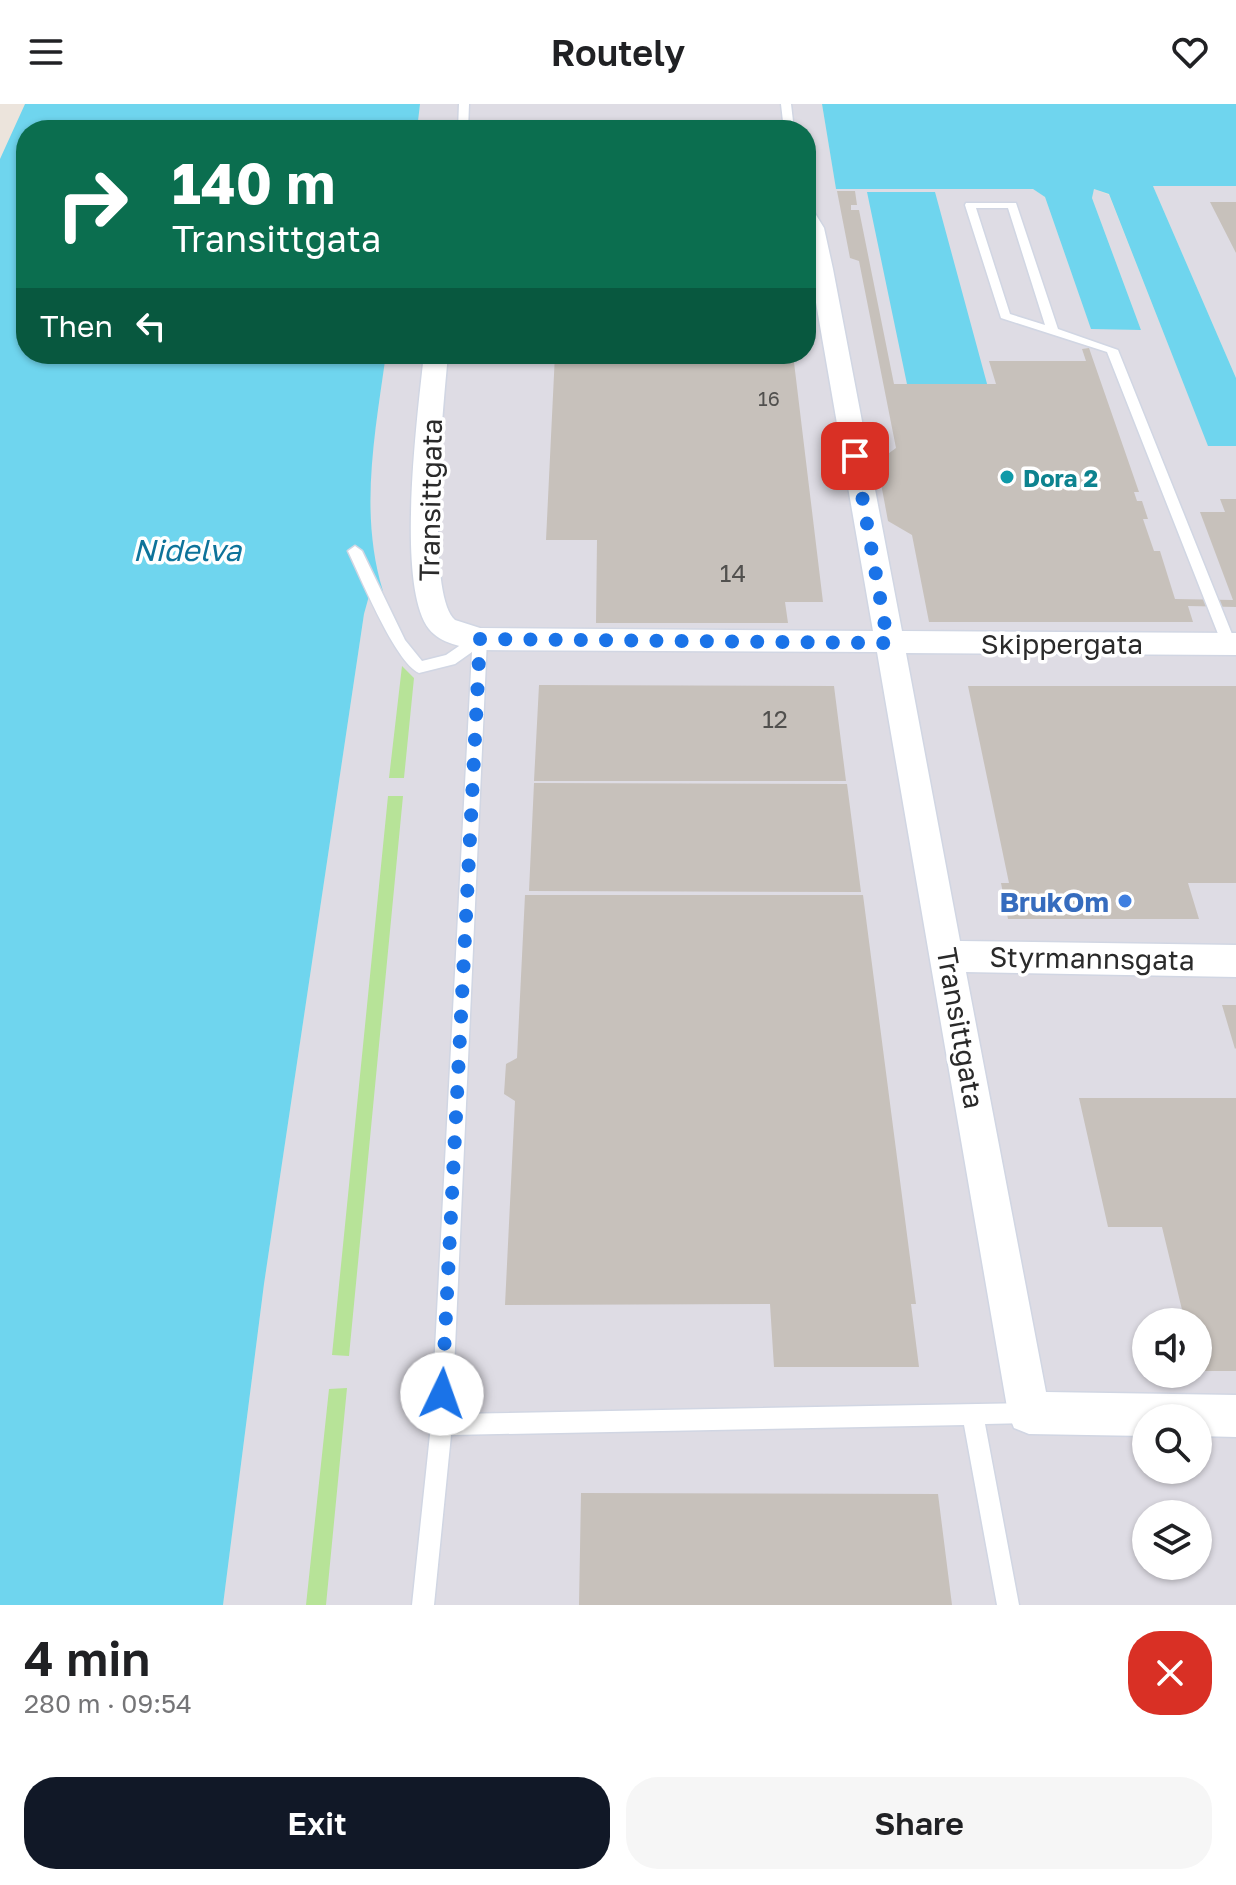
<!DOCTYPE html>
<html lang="en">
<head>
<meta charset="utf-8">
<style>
	:root { --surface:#fff; --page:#f6f6f6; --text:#202124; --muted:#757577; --accent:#111827 }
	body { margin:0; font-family:"Golos Text",sans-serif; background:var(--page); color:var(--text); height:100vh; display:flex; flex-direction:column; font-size:30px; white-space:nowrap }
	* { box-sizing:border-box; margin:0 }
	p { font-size:26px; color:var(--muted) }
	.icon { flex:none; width:44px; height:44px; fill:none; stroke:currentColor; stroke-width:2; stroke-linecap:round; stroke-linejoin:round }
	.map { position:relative; height:1501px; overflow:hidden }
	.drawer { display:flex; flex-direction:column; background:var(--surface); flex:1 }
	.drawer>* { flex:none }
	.hud { position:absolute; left:16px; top:16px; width:800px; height:244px; border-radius:32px; box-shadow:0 2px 6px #0004; background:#0b6e4f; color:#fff; overflow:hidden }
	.buttons { position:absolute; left:1132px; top:1204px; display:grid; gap:16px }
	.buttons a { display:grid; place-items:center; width:80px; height:80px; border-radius:50%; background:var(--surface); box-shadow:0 2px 6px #0004; font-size:40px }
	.pin { position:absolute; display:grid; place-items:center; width:68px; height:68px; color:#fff; margin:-34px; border-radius:16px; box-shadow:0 4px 12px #0006 }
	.me { position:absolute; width:88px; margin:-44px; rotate:3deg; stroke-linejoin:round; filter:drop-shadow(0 0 6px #0008) }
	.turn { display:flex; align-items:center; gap:28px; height:168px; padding:0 24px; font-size:36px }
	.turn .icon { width:104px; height:104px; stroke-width:2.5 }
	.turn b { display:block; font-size:56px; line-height:68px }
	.then { display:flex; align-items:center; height:76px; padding:0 24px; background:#0003; gap:16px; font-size:30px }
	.round { display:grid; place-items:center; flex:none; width:84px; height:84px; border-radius:32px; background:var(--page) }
	.overview { display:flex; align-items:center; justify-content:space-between; height:136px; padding:0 24px }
	h1 { font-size:48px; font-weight:600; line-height:60px }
	.button { display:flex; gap:16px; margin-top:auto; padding:16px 24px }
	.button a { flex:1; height:92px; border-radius:32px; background:var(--accent); color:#fff; font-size:32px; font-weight:600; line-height:92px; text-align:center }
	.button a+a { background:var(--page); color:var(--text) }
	header { display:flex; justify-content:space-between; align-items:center; height:104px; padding:0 24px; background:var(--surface); font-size:36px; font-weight:600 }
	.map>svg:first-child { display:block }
	.industrial { fill:#dedce4; fill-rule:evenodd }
	.green { fill:#b7e398 }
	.water { fill:#6fd5ee }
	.building { fill:#c7c1bb }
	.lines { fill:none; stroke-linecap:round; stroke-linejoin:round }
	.service-casing { stroke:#d1d6e3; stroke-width:3 }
	.minor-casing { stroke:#d1d6e3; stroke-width:3 }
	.service { fill:#fff; fill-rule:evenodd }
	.minor { fill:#fff; fill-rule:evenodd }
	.route { stroke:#1a73e8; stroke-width:14; stroke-dasharray:0 25.2 }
	.culture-dot { fill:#0f9aa8; stroke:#fff; stroke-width:3 }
	.shop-dot { fill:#3f7fe0; stroke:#fff; stroke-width:3 }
	.labels { text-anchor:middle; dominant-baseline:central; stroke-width:7; stroke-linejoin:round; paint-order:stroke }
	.far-number-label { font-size:20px; fill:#51504e }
	.far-culture-label { font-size:24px; font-weight:bold; fill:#0d838f; stroke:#fff; text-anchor:start }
	.number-label { font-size:24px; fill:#51504e }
	.street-label { font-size:28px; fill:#2a2a2a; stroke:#fff }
	.shop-label { font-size:28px; font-weight:bold; fill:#366cbe; stroke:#fff; text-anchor:end }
	.water-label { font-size:30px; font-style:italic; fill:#0e739a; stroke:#fff }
</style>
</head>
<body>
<header><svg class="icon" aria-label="menu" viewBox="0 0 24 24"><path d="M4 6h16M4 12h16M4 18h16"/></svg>Routely<svg class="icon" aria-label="heart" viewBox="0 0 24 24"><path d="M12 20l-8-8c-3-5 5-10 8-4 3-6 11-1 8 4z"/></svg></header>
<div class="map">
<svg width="1236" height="1501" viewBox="0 0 1236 1501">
	<rect width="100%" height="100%" fill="#ece4dc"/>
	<path class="industrial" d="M420 0H822L836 85H1033L1045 93 1091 224 1141 226 1092 94 1094 85 1109 91 1208 341 1236 342V1501H223L264 1180 364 510 369 492 383 487 372 453 370 362 386 250H806V26H417ZM1146 1218H1198V1270H1146ZM1146 1314H1198V1366H1146ZM1146 1410H1198V1462H1146Z
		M1153 82H1236V274Z"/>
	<path class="green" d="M402 562 414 574 404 674H389Z
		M388 692H403L349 1252 332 1251Z
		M347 1284 326 1501H306L329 1285Z"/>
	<path class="water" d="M25 0H420L417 26H26V250H386C375 329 359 410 383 487L369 492 364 510 264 1180 223 1501H0V55Z
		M822 0H1236V82H1153L1236 274V342H1208L1109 90 1094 85 1092 94 1141 226 1091 225 1045 93 1033 85H836Z
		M867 88H935L1021 405H933Z"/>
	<path class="building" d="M837 87H855L857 101H851V106H859L894 280H996L989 257H1086L1082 245 1089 244 1139 388H1134L1137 397H1142L1148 415H1143L1154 447H1160L1175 495 1233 496 1200 408H1225L1220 395H1236V503L1188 502 1193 518H929L912 431 888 417 877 358 896 344 859 157 850 154Z
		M1210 98H1236V149Z
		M555 250H793L823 498H785L788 519H596L597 436H546Z
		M539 581 834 582 846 677H534Z
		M968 582H1236V779H1188L1199 815H1008L1001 779H1009Z
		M534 679 847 680 861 788 529 787Z
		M525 791H863L916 1200H911L919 1263H774L770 1200 505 1201 515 997 504 990 506 960 517 954Z
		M1222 901H1236V944L1235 945Z
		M1079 994H1236V1267H1198V1218H1185L1162 1123H1108Z
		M581 1389 938 1390 952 1501H579Z"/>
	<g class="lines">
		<defs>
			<path id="service" d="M459 0H469L468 26H458Z
				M781 0H791L794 26H784Z
				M966 99H1016L1058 225 1118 246 1236 540 1234 544H1224L1222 540 1107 248 1001 214 965 101ZM976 104H1008L1045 221 1010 210Z
				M355 442 362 447 405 536 422 557 446 551 475 531H485L487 535 452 1310 1028 1299 1035 1302 1038 1309 1035 1316 1028 1319 985 1320 1019 1501H997L964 1321 451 1331 434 1501H412L431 1321 472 548 455 560 419 569C395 558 361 474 348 447Z"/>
			<path id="minor" d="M806 104 813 106 824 124 833 165 902 527 1236 529V551L906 549 960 837 1236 841V873L966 868 1046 1288 1236 1291V1333L1198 1332V1314H1146V1332L1029 1330 1014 1324 1008 1309 877 548 480 546C463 543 441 540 429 525 395 482 418 307 424 250H448C444 295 424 489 455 516L480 524 873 527 806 141Z"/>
		</defs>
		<use href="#service" class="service-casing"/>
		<use href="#minor" class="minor-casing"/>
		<use href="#service" class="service"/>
		<use href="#minor" class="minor"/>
	</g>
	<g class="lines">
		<path class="route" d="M442 1290 480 535 888 539 855 352"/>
	</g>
	<circle class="culture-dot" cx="1007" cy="373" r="8"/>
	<circle class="shop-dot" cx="1125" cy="797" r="8"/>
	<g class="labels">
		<g class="far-number-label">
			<text x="769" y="294">16</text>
		</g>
		<g class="far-culture-label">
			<text x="1023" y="373">Dora 2</text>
		</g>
		<g class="number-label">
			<text x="733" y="468">14</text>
			<text x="775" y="614">12</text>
		</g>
		<g class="street-label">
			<text transform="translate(430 396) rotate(-89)">Transittgata</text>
			<text x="1062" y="539">Skippergata</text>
			<text transform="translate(1092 854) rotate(1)">Styrmannsgata</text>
			<text transform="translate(961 924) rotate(80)">Transittgata</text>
		</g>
		<g class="shop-label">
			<text x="1109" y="797">BrukOm</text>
		</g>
		<g class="water-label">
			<text x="187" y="446">Nidelva</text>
		</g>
	</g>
</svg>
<div class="buttons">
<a><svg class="icon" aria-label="sound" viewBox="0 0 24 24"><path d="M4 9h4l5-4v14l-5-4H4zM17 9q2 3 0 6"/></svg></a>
<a><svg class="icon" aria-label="search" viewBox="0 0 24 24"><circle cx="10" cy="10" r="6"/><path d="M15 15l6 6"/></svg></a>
<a><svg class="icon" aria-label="layers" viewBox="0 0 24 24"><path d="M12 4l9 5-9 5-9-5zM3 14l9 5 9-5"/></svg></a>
</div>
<div class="pin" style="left:855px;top:352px;background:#d93025"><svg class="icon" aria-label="arrive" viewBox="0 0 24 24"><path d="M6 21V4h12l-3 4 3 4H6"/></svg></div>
<svg class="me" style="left:442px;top:1290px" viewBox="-20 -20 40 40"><circle r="19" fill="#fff"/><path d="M0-13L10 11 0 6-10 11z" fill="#1a73e8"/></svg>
<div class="hud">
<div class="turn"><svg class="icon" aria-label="right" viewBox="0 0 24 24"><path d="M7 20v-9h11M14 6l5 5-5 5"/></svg><div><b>140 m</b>Transittgata</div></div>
<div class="then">Then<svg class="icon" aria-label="left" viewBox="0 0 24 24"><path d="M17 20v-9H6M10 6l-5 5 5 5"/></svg></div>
</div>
</div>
<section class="drawer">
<div class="overview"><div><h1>4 min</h1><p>280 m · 09:54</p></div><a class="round" style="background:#d93025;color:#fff"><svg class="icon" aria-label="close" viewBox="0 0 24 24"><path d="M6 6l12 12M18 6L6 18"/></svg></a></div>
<div class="button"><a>Exit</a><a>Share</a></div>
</section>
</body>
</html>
